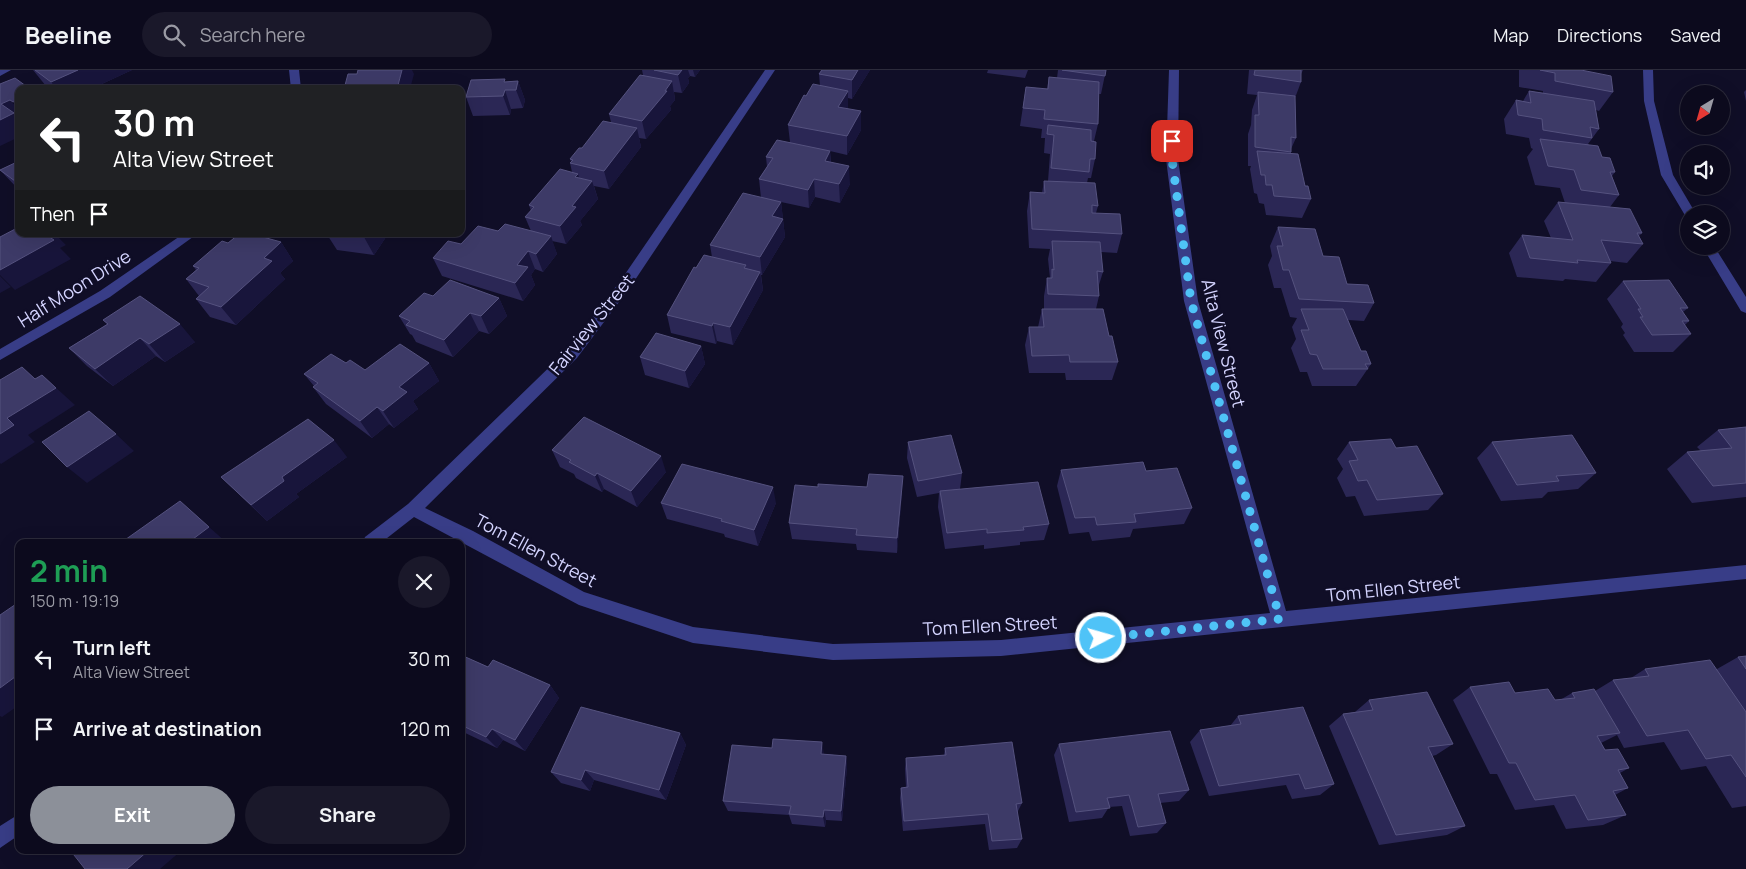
<!DOCTYPE html>
<html lang="en">
<head>
<meta charset="utf-8">
<style>
	:root { --surface:#0c0a1d; --page:#1a182a; --text:#f1f3f6; --muted:#9a9aa4; --line:#2c2b3b; --accent:#8c9099 }
	body { margin:0; font-family:Manrope,sans-serif; background:var(--page); color:var(--text); height:100vh; display:flex; flex-direction:column; font-size:19px; white-space:nowrap }
	* { box-sizing:border-box; margin:0 }
	p { font-size:16px; color:var(--muted) }
	.icon { flex:none; width:28px; height:28px; fill:none; stroke:currentColor; stroke-width:2; stroke-linecap:round; stroke-linejoin:round }
	.map { position:relative; flex:1; overflow:hidden }
	.details { position:absolute; left:15px; top:469px; width:450px; height:315px; display:flex; flex-direction:column; background:var(--surface); border-radius:10px; box-shadow:0 5px 20px #0002,0 0 0 1px var(--line) }
	.details>* { flex:none }
	.top-card { position:absolute; left:15px; top:15px; width:450px; height:152px; border-radius:10px; box-shadow:0 5px 20px #0002,0 0 0 1px var(--line); background:#202124; color:#fff; overflow:hidden }
	.needle { width:32px; rotate:217deg }
	.tools { position:absolute; left:1680px; top:15px; display:grid; gap:10px }
	.tools a { display:grid; place-items:center; width:50px; height:50px; border-radius:50%; background:var(--surface); box-shadow:0 5px 20px #0002,0 0 0 1px var(--line); font-size:25px }
	.pin { position:absolute; display:grid; place-items:center; width:42px; height:42px; color:#fff; margin:-21px; border-radius:10px; box-shadow:0 2px 8px #0006 }
	.me { position:absolute; width:55px; margin:-28px; rotate:84deg; stroke-linejoin:round; filter:drop-shadow(0 0 4px #0008) }
	.turn { display:flex; align-items:center; gap:18px; height:105px; padding:0 15px; font-size:22px }
	.turn .icon { width:65px; height:65px; stroke-width:2.5 }
	.turn b { display:block; font-size:35px; line-height:42px }
	.then { display:flex; align-items:center; height:48px; padding:0 15px; background:#0003; gap:10px; font-size:19px }
	.round { display:grid; place-items:center; flex:none; width:52px; height:52px; border-radius:26px; background:var(--page) }
	.headline { display:flex; align-items:center; justify-content:space-between; height:85px; padding:0 15px }
	h1 { font-size:30px; font-weight:700; line-height:38px; color:#1e9e55 }
	.button { display:flex; gap:10px; margin-top:auto; padding:10px 15px }
	.button a { flex:1; height:58px; border-radius:30px; background:var(--accent); color:#fff; font-size:20px; font-weight:700; line-height:58px; text-align:center }
	.button a+a { background:var(--page); color:var(--text) }
	ul { padding:0; list-style:none }
	li { display:flex; align-items:center; gap:15px; height:70px; padding:0 15px }
	li div { flex:1 }
	li b { display:block; font-size:19px }
	li em { font-style:normal }
	header { display:flex; align-items:center; gap:30px; box-sizing:border-box; height:70px; padding:0 25px; background:var(--surface); border-bottom:1px solid var(--line) }
	header strong { font-size:24px }
	nav { display:flex; gap:28px; margin-inline-start:auto; font-size:18px }
	.search { width:350px; height:45px; background:var(--page); display:flex; align-items:center; gap:12px; box-sizing:border-box; padding:0 18px; border-radius:28px; color:var(--muted); font-size:19px }
	.map>svg:first-child { display:block }
	.lines { fill:none; stroke-linecap:round; stroke-linejoin:round }
	.street { fill:#383d87; fill-rule:evenodd }
	.wall { fill:#2b2755 }
	.shaded-wall { fill:#18153b }
	.building { fill:#3d3a67; stroke:#55527f }
	.route { stroke:#4fc3f7; stroke-width:9; stroke-dasharray:0 16.2 }
	.labels { text-anchor:middle; dominant-baseline:central; stroke-width:5; stroke-linejoin:round; paint-order:stroke }
	.street-label { font-size:18px; fill:#d4d4ff; stroke:#100e27 }
</style>
</head>
<body>
<header>
<strong>Beeline</strong>
<div class="search"><svg class="icon" aria-label="search" viewBox="0 0 24 24"><circle cx="10" cy="10" r="6"/><path d="M15 15l6 6"/></svg>Search here</div>
<nav><a>Map</a><a>Directions</a><a>Saved</a></nav>
</header>
<div class="map">
<svg width="1746" height="799" viewBox="0 0 1746 799">
	<rect width="100%" height="100%" fill="#100e27"/>
	<g class="lines">
		<path class="street" d="M0 0H11L0 6Z
			M289 0H299L301 19H291Z
			M765 0H775L631 216 577 288 425 438 473 461 584 522 693 557 833 574 1001 570 1270 543 1184 231 1166 89 1169 0H1179L1178 89 1198 231 1286 541 1746 495V509L1001 586 833 590 693 573 579 535 414 447 382 472H363L365 467 408 434 567 280 621 210Z
			M1643 0H1653L1654 31 1673 105 1696 144H1689V148L1686 147 1661 105 1644 31Z
			M183 164H197L110 227 0 290V279L100 221Z
			M1702 176H1714L1746 227V243L1741 241Z
			M19 744V765L0 778V756Z"/>
	</g>
	<path class="wall" d="M33 0H132L91 19H50L46 16Z
		M642 0H700L695 7 690 6 688 8 689 13 682 23 674 22 675 30 670 36 671 40 646 69 639 68 641 77 609 119 594 116 598 129 580 151 582 155 566 174 552 171 557 184 543 202 535 199 531 205 535 215 523 231 442 206 433 188 461 174 531 161 525 147 531 141 529 135 572 102 570 93 571 92 570 89 611 52 609 44 643 5Z
		M821 0H870L852 29 848 28V39L861 41V60L847 85 830 81 831 92 850 114 840 133 815 127 809 138 781 132 785 167 762 205H761L763 220 733 275 717 271 716 274 671 263 667 245 696 198 712 187 710 175 761 128 759 109 767 97 766 87 790 72 788 55 806 26 820 16 819 4Z
		M988 0H1028L1025 8 987 3Z
		M1058 0H1106L1101 24H1099L1098 54 1094 71 1095 89 1091 108H1088L1087 113 1098 136 1096 143 1122 164 1117 183 1101 182 1103 202 1098 218 1099 226 1096 239 1109 266 1118 292 1112 310H1066L1065 303H1029L1025 275 1029 257H1038L1042 239H1044V226L1047 208H1050L1048 189 1050 179 1029 178 1027 141 1030 122 1042 123 1044 111H1048L1050 84 1044 83 1045 68H1041L1042 59 1020 56 1026 17 1047 19 1049 7 1057 8Z
		M1249 0H1303L1301 4V12L1295 28 1296 68 1291 79V83L1311 129 1302 148 1266 145 1264 134 1259 133 1257 124 1254 123 1250 99 1251 96H1248V64L1251 55 1252 40 1257 25 1247 24Z
		M1519 0H1582V1L1613 22 1599 41 1596 40 1599 59 1588 74 1602 87 1615 102 1612 106 1619 125 1610 137 1642 163 1639 166 1643 174 1627 193 1610 191 1611 193 1596 212 1565 209 1563 211 1517 207 1509 183 1522 165 1551 168 1544 151 1558 132 1565 133 1560 118 1535 115 1527 87 1533 79 1531 78 1529 68 1506 64 1504 49 1516 30 1523 31 1529 21 1543 23V21L1519 17Z
		M518 11 525 30 523 38 511 39 510 45 473 46 466 27 506 12Z
		M1746 20V31L1744 22Z
		M19 91V120L0 100Z
		M1278 157 1323 186 1347 214 1374 233 1364 251 1348 250 1361 281 1371 294 1356 316H1312L1307 302H1300L1291 278 1296 269 1292 257 1297 248 1290 247 1281 218H1274L1268 195 1272 186 1270 176Z
		M304 164H388L374 185 337 180 328 166Z
		M281 172 293 191 280 203 285 209 236 255 210 247 196 229 199 226 186 209 196 200 193 196 228 173Z
		M1623 211 1688 238 1683 242 1689 251 1685 255 1691 264 1673 282H1634L1623 265 1625 263 1621 257 1623 254 1607 229Z
		M433 226 499 228 507 246 489 264 479 261 453 287 416 272 412 265 410 264 399 246Z
		M103 250 195 272 165 292 156 286 113 316 87 296 69 278 107 254Z
		M701 276 705 294 689 318 645 305 640 287Z
		M346 293 365 300 429 293 439 311 413 331 418 339 394 358 389 354 372 368 326 334 313 317 314 316 304 304Z
		M1746 357V427L1692 433 1667 399 1687 382 1701 381 1697 377 1718 360Z
		M908 372 962 403 960 419 1049 454 1044 470 1020 472V475L984 479V475L945 479 938 437 939 423 917 427 907 388Z
		M1349 372 1396 378 1443 424 1428 440 1364 446 1355 426 1346 427 1337 408 1343 399 1337 389Z
		M1492 372 1596 403 1578 419 1548 422 1542 428 1501 431 1477 388Z
		M552 380 666 402 637 437 604 419 602 422 576 408 574 404 560 397Z
		M347 387 296 424 299 427 267 451 221 407Z
		M1061 400 1146 401 1192 438 1184 454 1133 459 1130 467 1092 471 1089 462 1069 464 1057 416Z
		M902 422 897 483 857 480 856 474 792 469 789 453Z
		M661 433H776L758 476 725 467 724 464 667 449Z
		M461 585 488 597 550 615 559 628 525 681 503 670 497 678 461 661Z
		M1746 586V736L1732 738 1706 696 1681 700 1664 672 1624 678 1617 665 1601 673 1605 680 1629 698 1620 703 1628 718 1615 725 1626 745 1603 755 1566 759 1554 735 1515 740 1497 704H1490L1453 630 1470 617 1515 623 1555 630H1560L1572 623 1595 621 1613 610 1631 608 1645 599H1717L1738 587Z
		M1369 630 1453 674 1436 685 1432 686 1465 756 1447 765 1379 775 1329 656 1343 644 1355 642Z
		M1238 646 1334 714 1320 725 1292 729 1286 715 1209 726 1190 672 1200 660 1230 656Z
		M680 663 686 675 666 730 594 710 590 721 561 713 551 702Z
		M1059 674 1189 720 1179 731 1160 733 1166 753 1157 763 1130 766 1122 736 1109 737 1102 748 1069 752 1054 685Z
		M945 678 1022 733 1017 743 1022 769 1017 778 989 780 985 754 903 761 900 728 901 718 906 717 905 699 906 688 944 685Z
		M824 684 846 686 847 697 842 751 826 750 825 757 792 754 789 745 728 741 723 731Z"/>
	<path class="shaded-wall" d="M78 0H132L91 19H57L51 12Z
		M402 0H412L414 4 410 19H397Z
		M682 0H688L690 6 688 8 689 13 682 23 678 5Z
		M693 0H700L695 7Z
		M858 0H870L852 29V10Z
		M518 11 525 30 523 38 516 20Z
		M672 11 675 30 670 36 671 40 646 69 642 51Z
		M505 20 511 39 510 45 503 26Z
		M848 21V40L838 37Z
		M19 29V38L13 32Z
		M10 30 19 40V67L0 76V50L1 34Z
		M861 41V60L847 85V66Z
		M637 58 641 77 609 119 604 101Z
		M830 81 831 100 825 91Z
		M849 96 850 114 840 133 839 114Z
		M578 104 583 121 592 111 598 129 580 151 582 155 566 174 560 156 575 107Z
		M814 109 815 127 809 138 808 120Z
		M781 132 785 167 762 205 760 187 772 146Z
		M44 164H55L66 175 60 178 71 189 15 220 0 205V200Z
		M93 164H100L95 167Z
		M366 164H388L374 185 364 167Z
		M551 166 557 184 543 202 536 184Z
		M281 172 293 191 280 203 285 209 236 255 221 237 264 188Z
		M528 181 535 199 531 205 535 215 523 231 515 213 517 195Z
		M760 202 763 220 733 275 730 257Z
		M0 206 11 217 0 223Z
		M499 228 507 246 489 264 481 246Z
		M470 243 479 261 453 287 444 270Z
		M713 253 717 271 716 274 712 256Z
		M180 254 195 272 165 292 149 274Z
		M140 268 156 286 113 316 95 299Z
		M701 276 705 294 689 318 685 301Z
		M429 293 439 311 413 331 418 339 394 358 383 341 399 317Z
		M42 305 75 335 28 365 35 372 1 394 0 393V364L7 348 49 322Z
		M377 337 389 354 372 368 360 351Z
		M116 364 134 381 87 413 67 397Z
		M334 370 347 387 296 424 299 427 267 451 251 435 282 407Z
		M661 386 666 402 637 437 631 421Z
		M597 403 604 419 602 422 595 406Z
		M903 406 902 422 897 483V468Z
		M773 417 776 433 758 476 754 460Z
		M209 457 226 472H189Z
		M19 604V635L2 647 0 646V618Z
		M550 615 559 628 525 681 515 670Z
		M492 659 503 670 497 678 486 667Z
		M680 663 686 675 666 730 659 720Z
		M822 672 824 684 823 695 821 684Z
		M846 686 847 697 842 751 841 741Z
		M585 700 594 710 590 721 581 710Z
		M824 740 826 750 825 757 823 747Z
		M149 780H182L160 799H127Z"/>
	<path class="building" d="M35 0H78L51 12Z
		M358 0H402L397 19H344L348 4H357Z
		M654 0H682L678 5Z
		M822 0H858L852 10 819 4Z
		M1062 0H1106L1105 6Z
		M1255 0H1301V12L1254 5Z
		M1540 0H1581L1611 6 1613 22 1555 11V3Z
		M640 5 672 11 665 21H667L642 51 609 44Z
		M1049 7 1099 12 1098 54 1044 49 1045 40 1023 38 1026 17 1048 19Z
		M15 8 30 19H19V29L13 32 10 30 1 34 14 43 0 50V14Z
		M505 9 504 12 518 11 516 20H505L503 26 466 27 471 10Z
		M813 14 848 21 838 37 861 41 847 66 788 55 804 25 806 26Z
		M1529 21 1594 31 1599 59 1590 57 1592 68 1543 60 1542 49 1518 45 1516 30 1531 33Z
		M1258 22 1295 26 1296 68 1291 67V82L1255 77V45H1259Z
		M603 51 637 58 604 101 570 93 573 90 570 89 579 78H582Z
		M1048 55 1091 60V71L1096 72 1095 89H1090L1089 102 1051 98 1054 65 1047 64Z
		M1540 69 1598 76 1602 87 1610 88 1615 102H1610L1619 125 1581 120 1574 100 1548 96Z
		M777 70 830 81 825 91 849 96 839 114 814 109 808 120 759 109 773 88 766 87Z
		M1257 81 1298 84 1305 116H1308L1311 129 1274 126 1272 115H1266L1265 105H1261Z
		M19 91V114L0 100Z
		M560 99 578 104 575 107 592 111 572 136 576 137 560 156 525 147 534 137 529 135Z
		M1044 111 1095 113 1098 136 1092 135V143L1120 144 1122 164 1032 159 1030 122 1045 123Z
		M743 123 781 132 772 146 783 149 760 187 710 175Z
		M1558 132 1630 139 1642 163H1637L1643 174 1601 170 1611 193 1577 190 1578 193 1530 188 1522 165 1573 170Z
		M505 154 551 166 536 184 528 181 517 195 528 197 515 213 433 188 448 171 461 174 478 156 498 161Z
		M19 157V164H45L54 170 0 200V167Z
		M1278 157 1315 159 1323 186 1339 187 1347 214 1368 215 1374 233 1299 229 1289 200H1283L1277 176H1283Z
		M239 164H252L281 172 264 188 272 191 221 237 196 229 209 217 186 209 199 198 193 196 222 171 228 173Z
		M341 164H366L364 167Z
		M1052 171 1100 172 1103 202 1097 201 1099 226 1048 224 1047 208H1052V199L1054 200Z
		M704 185 746 195 744 198 760 202 730 257 713 253 712 256 667 245 694 197 696 198Z
		M450 210 499 228 481 246 470 243 444 270 406 255 410 251 399 246 424 223 433 226Z
		M1669 210 1688 238H1680L1689 251H1682L1691 264 1652 265 1640 247H1643L1638 239H1641L1623 211Z
		M140 226 180 254 149 274 140 268 95 299 69 278 108 254 103 250Z
		M1042 239H1103L1109 266H1112L1118 292H1070L1069 285 1032 286 1029 257H1044Z
		M1301 239H1343L1361 281H1366L1371 294H1365L1368 299H1323L1317 285 1310 284 1301 260H1309Z
		M656 263 701 276 685 301 640 287Z
		M400 274 429 293 399 317 407 322 383 341 377 337 360 351 313 317 318 313 304 304 331 284 346 293 350 290 365 300Z
		M22 297 35 309 42 305 56 318 7 348 14 355 0 364V310Z
		M89 341 116 364 67 397 42 372Z
		M584 347 661 386 631 421 597 403 595 406 569 392 571 390 552 380Z
		M308 349 334 370 282 407 284 411 251 435 221 407Z
		M1746 357V413L1713 416 1687 382 1732 378 1718 360Z
		M951 365 962 403 918 411 908 372Z
		M1572 365 1596 403 1556 406 1559 411 1517 415 1492 372Z
		M1391 369 1396 378 1417 376 1443 424 1377 430 1367 410 1358 411 1349 391 1358 390 1349 372Z
		M1143 392 1146 401 1177 398 1192 438 1134 444 1136 452 1097 455 1095 447 1075 448 1061 400Z
		M682 394 773 417 754 460 721 451 722 449 661 433Z
		M869 404 903 406 897 468 856 465 857 459 789 453 795 415 818 417V414L867 417Z
		M1038 412 1049 454 1023 457 1024 460 987 463V459L947 463 940 421Z
		M180 431 209 457 189 472H122Z
		M19 532V604L0 618V545Z
		M461 585 488 597 493 590 550 615 515 670 492 659 486 667 461 655Z
		M1746 586V599L1738 587Z
		M1710 590 1746 642V707L1731 685 1706 689 1688 660 1647 666 1613 610 1649 606 1645 599Z
		M1509 612 1515 623 1548 619 1555 630 1575 628 1572 623 1594 619 1620 663 1597 666 1605 680 1618 679 1629 698 1618 700 1628 718 1613 721 1626 745 1588 750 1575 725 1535 730 1516 693H1509L1470 617Z
		M1427 622 1453 674 1428 677 1465 756 1396 765 1343 644 1373 640 1369 630Z
		M581 637 680 663 659 720 585 700 581 710 551 702Z
		M1303 637 1334 714 1305 719 1299 704 1219 716 1200 660 1241 654 1238 646Z
		M1170 661 1189 720 1158 724 1166 753 1138 757 1129 725 1107 728 1110 738 1076 742 1059 674Z
		M773 669 822 672 821 684 846 686 841 741 824 740 823 747 789 744 791 736 723 731 732 675 772 678Z
		M1012 672 1022 733 1016 734 1022 769 992 771 988 744 904 751 901 718 908 717 906 688 946 685 945 678Z
		M70 780H149L127 799H85Z"/>
	<g class="lines">
		<path class="route" d="M1101 568 1280 549 1191 231 1172 89V71"/>
	</g>
	<g class="labels">
		<g class="street-label">
			<text transform="translate(74 218) rotate(-32)">Half Moon Drive</text>
			<text transform="translate(591 254) rotate(-51)">Fairview Street</text>
			<text transform="translate(1224 273) rotate(76)">Alta View Street</text>
			<text transform="translate(536 480) rotate(28)">Tom Ellen Street</text>
			<text transform="translate(1393 518) rotate(-6)">Tom Ellen Street</text>
			<text transform="translate(990 555) rotate(-3)">Tom Ellen Street</text>
		</g>
	</g>
</svg>
<div class="tools">
<a><svg class="needle" viewBox="-14 -14 28 28"><path d="M0-13l5 13h-10z" fill="#e53935"/><path d="M0 13l5-13h-10z" fill="#9a9aa4"/></svg></a>
<a><svg class="icon" aria-label="sound" viewBox="0 0 24 24"><path d="M4 9h4l5-4v14l-5-4H4zM17 9q2 3 0 6"/></svg></a>
<a><svg class="icon" aria-label="layers" viewBox="0 0 24 24"><path d="M12 4l9 5-9 5-9-5zM3 14l9 5 9-5"/></svg></a>
</div>
<div class="pin" style="left:1172px;top:71px;background:#d93025"><svg class="icon" aria-label="arrive" viewBox="0 0 24 24"><path d="M6 21V4h12l-3 4 3 4H6"/></svg></div>
<svg class="me" style="left:1101px;top:568px" viewBox="-20 -20 40 40"><circle r="17" fill="#4fc3f7" stroke="#fff" stroke-width="3"/><path d="M0-11L8 9 0 5-8 9z" fill="#fff"/></svg>
<div class="top-card">
<div class="turn"><svg class="icon" aria-label="left" viewBox="0 0 24 24"><path d="M17 20v-9H6M10 6l-5 5 5 5"/></svg><div><b>30 m</b>Alta View Street</div></div>
<div class="then">Then<svg class="icon" aria-label="arrive" viewBox="0 0 24 24"><path d="M6 21V4h12l-3 4 3 4H6"/></svg></div>
</div>
<section class="details">
<div class="headline"><div><h1>2 min</h1><p>150 m · 19:19</p></div><a class="round"><svg class="icon" aria-label="close" viewBox="0 0 24 24"><path d="M6 6l12 12M18 6L6 18"/></svg></a></div>
<ul>
<li><svg class="icon" aria-label="left" viewBox="0 0 24 24"><path d="M17 20v-9H6M10 6l-5 5 5 5"/></svg><div><b>Turn left</b><p>Alta View Street</p></div><em>30 m</em></li>
<li><svg class="icon" aria-label="arrive" viewBox="0 0 24 24"><path d="M6 21V4h12l-3 4 3 4H6"/></svg><div><b>Arrive at destination</b></div><em>120 m</em></li>
</ul>
<div class="button"><a>Exit</a><a>Share</a></div>
</section>
</div>
</body>
</html>
